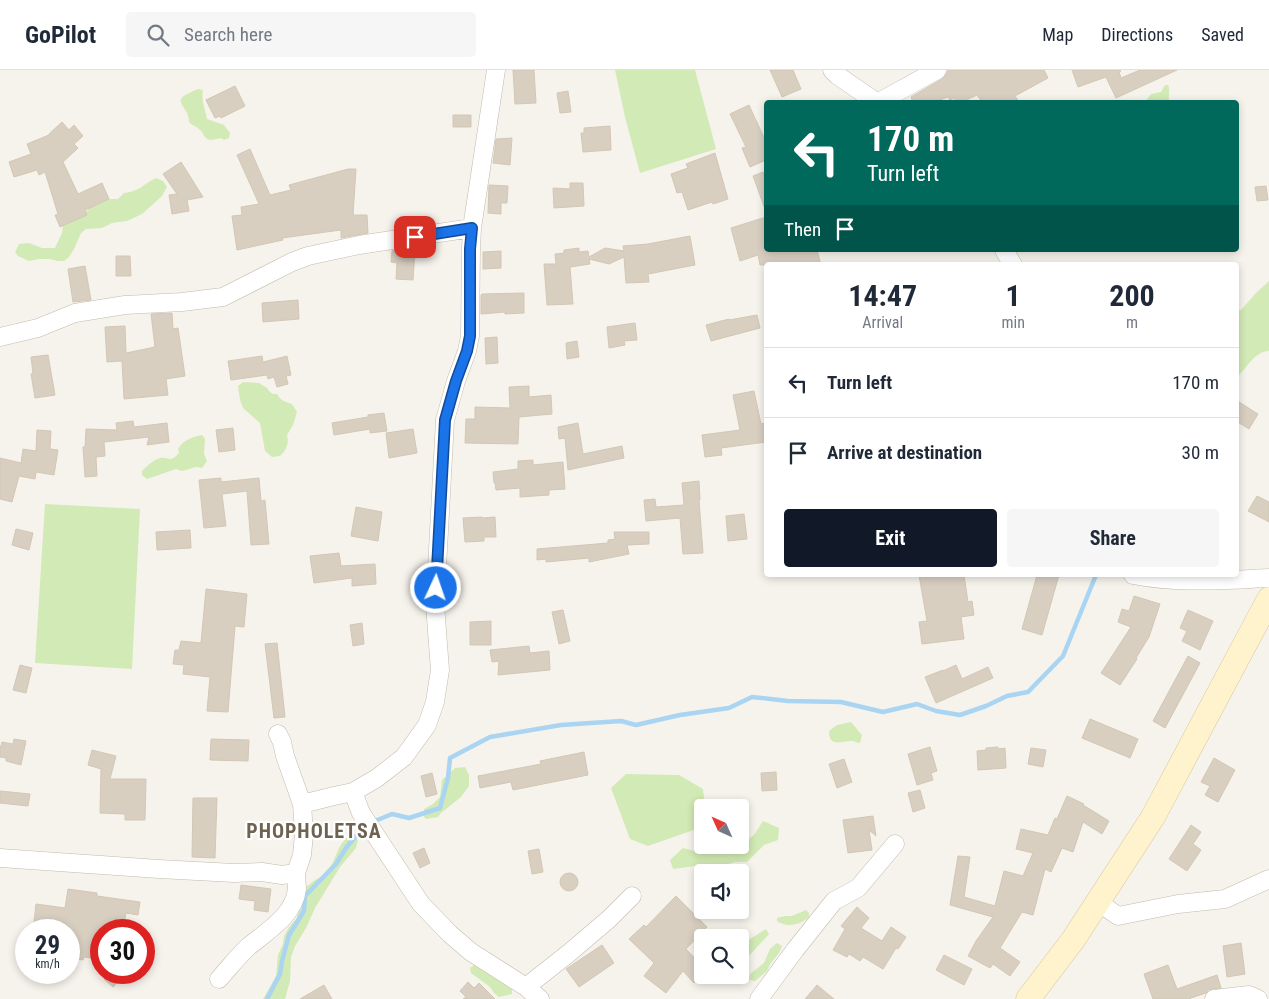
<!DOCTYPE html>
<html lang="en">
<head>
<meta charset="utf-8">
<style>
	:root { --surface:#fff; --page:#f6f6f7; --text:#1f2937; --muted:#747a83; --line:#e0e1e3; --accent:#111827 }
	body { margin:0; font-family:"Roboto Condensed",sans-serif; background:var(--page); color:var(--text); height:100vh; display:flex; flex-direction:column; font-size:19px; white-space:nowrap }
	* { box-sizing:border-box; margin:0 }
	p { font-size:16px; color:var(--muted) }
	.icon { flex:none; width:28px; height:28px; fill:none; stroke:currentColor; stroke-width:2; stroke-linecap:round; stroke-linejoin:round }
	.map { position:relative; flex:1; overflow:hidden }
	.panel { position:absolute; left:764px; top:192px; width:475px; height:315px; display:flex; flex-direction:column; background:var(--surface); border-radius:5px; box-shadow:0 2px 8px #0003 }
	.panel>* { flex:none }
	.top-card { position:absolute; left:764px; top:30px; width:475px; height:152px; border-radius:5px; box-shadow:0 2px 8px #0003; background:#00695c; color:#fff; overflow:hidden }
	.needle { width:32px; rotate:315deg }
	.fabs { position:absolute; left:694px; top:729px; display:grid; gap:10px }
	.fabs a { display:grid; place-items:center; width:55px; height:55px; border-radius:5px; background:var(--surface); box-shadow:0 2px 8px #0003; font-size:25px }
	.speed { position:absolute; left:15px; top:849px; display:flex; gap:10px; font-size:25px; font-weight:700; text-align:center }
	.speed>* { display:grid; place-content:center; width:65px; height:65px; border-radius:50%; background:var(--surface); box-shadow:0 2px 8px #0003; line-height:1 }
	.speed small { font-size:12px; font-weight:400 }
	.speed .limit { border:8px solid #d22; background:#fff; color:#111 }
	.pin { position:absolute; display:grid; place-items:center; width:42px; height:42px; color:#fff; margin:-21px; border-radius:10px; box-shadow:0 2px 8px #0006 }
	.me { position:absolute; width:55px; margin:-28px; rotate:3deg; stroke-linejoin:round; filter:drop-shadow(0 0 4px #0008) }
	.turn { display:flex; align-items:center; gap:18px; height:105px; padding:0 20px; font-size:22px }
	.turn .icon { width:65px; height:65px; stroke-width:2.5 }
	.turn b { display:block; font-size:35px; line-height:42px }
	.then { display:flex; align-items:center; height:48px; padding:0 20px; background:#0003; gap:10px; font-size:19px }
	.eta { display:flex; justify-content:space-evenly; align-items:center; height:85px; text-align:center }
	.eta b { font-size:30px; font-weight:700; line-height:35px }
	.button { display:flex; gap:10px; margin-top:auto; padding:10px 20px }
	.button a { flex:1; height:58px; border-radius:5px; background:var(--accent); color:#fff; font-size:20px; font-weight:700; line-height:58px; text-align:center }
	.button a+a { background:var(--page); color:var(--text) }
	ul { padding:0; list-style:none }
	li { display:flex; align-items:center; gap:15px; height:70px; padding:0 20px; border-top:1px solid var(--line) }
	li div { flex:1 }
	li b { display:block; font-size:19px }
	li em { font-style:normal }
	header { display:flex; align-items:center; gap:30px; box-sizing:border-box; height:70px; padding:0 25px; background:var(--surface); border-bottom:1px solid var(--line) }
	header strong { font-size:24px }
	nav { display:flex; gap:28px; margin-inline-start:auto; font-size:18px }
	.search { width:350px; height:45px; background:var(--page); display:flex; align-items:center; gap:12px; box-sizing:border-box; padding:0 18px; border-radius:5px; color:var(--muted); font-size:19px }
	.map>svg:first-child { display:block }
	.green { fill:#d2eab5 }
	.lines { fill:none; stroke-linecap:round; stroke-linejoin:round }
	.stream { stroke:#a9d4f2; stroke-width:4.5 }
	.building { fill:#d8cfc1; stroke:#d3c7b4 }
	.minor-casing { stroke:#c2bbae; stroke-width:19 }
	.secondary-casing { stroke:#d6c79b; stroke-width:25 }
	.minor { stroke:#fff; stroke-width:18 }
	.secondary { stroke:#fff3cd; stroke-width:24 }
	.route-casing { stroke:#114b97; stroke-width:12 }
	.route { stroke:#1a73e8; stroke-width:9 }
	.labels { text-anchor:middle; dominant-baseline:central; stroke-width:4.5; stroke-linejoin:round; paint-order:stroke }
	.district-label { font-size:20px; font-weight:bold; letter-spacing:1px; fill:#6e6250; stroke:#fff }
</style>
</head>
<body>
<header>
<strong>GoPilot</strong>
<div class="search"><svg class="icon" aria-label="search" viewBox="0 0 24 24"><circle cx="10" cy="10" r="6"/><path d="M15 15l6 6"/></svg>Search here</div>
<nav><a>Map</a><a>Directions</a><a>Saved</a></nav>
</header>
<div class="map">
<svg width="1269" height="929" viewBox="0 0 1269 929">
	<rect width="100%" height="100%" fill="#f6f3ec"/>
	<path class="green" d="M615 0H695L716 79 640 103 625 47Z
		M1165 15H1168C1171 20 1167 26 1170 32H1148L1147 29 1151 24 1161 22Z
		M198 19 203 20C201 31 205 38 207 49L224 55 230 63 229 68 224 70 221 68C216 69 209 72 205 67 202 63 204 63 200 60 197 56 192 56 189 52 189 33 165 32 198 19Z
		M156 108 163 111 167 117 162 126 142 144 127 151 112 153 102 158 86 159 81 163 74 179 69 187 64 191H58L49 189H39L29 191 18 186 15 182 19 174 29 173 42 178H55L62 163 63 156 87 145 86 142 91 135 99 133 109 129H118L124 123C138 122 144 114 156 108Z
		M1269 211V281C1253 282 1247 299 1236 308V240H1241L1256 223Z
		M243 312 259 313 267 318 270 322 273 324H277C280 330 285 332 292 334L297 342 293 355 287 365C289 374 287 379 280 386L272 387 265 381 260 353 243 338 240 330 238 316Z
		M202 365 205 369 204 384 207 391 202 398 196 397 182 401 176 399 147 409 142 405V401C147 396 153 390 160 388 170 386 169 394 179 383L178 379C183 370 192 367 202 365Z
		M45 434 140 439 132 599 35 593Z
		M851 652 862 665 860 673C857 673 855 671 852 671 841 671 829 678 829 661L837 655Z
		M465 697 469 705V716L461 727 441 743 438 747 426 749 424 747V739L433 734 440 727 442 710 455 698Z
		M626 704 679 705 703 719 705 737 702 738V757L648 776 630 769 611 718Z
		M763 751 779 758 778 770 764 775 747 792H735L725 795 710 794 673 799 670 790 683 778 695 781H711L721 775H740V766L744 772 754 765Z
		M352 765 358 770 356 778 340 797 315 838 306 858 295 876 291 887 290 911 285 929H263L276 906 278 885 283 874 284 866 289 857 297 848 299 833 306 817 315 810 324 805 332 794 340 776 346 768Z
		M806 840 809 843V847C800 855 787 858 777 851V848L785 846H792Z
		M766 859 769 864 747 888 744 894 740 896V884L750 869Z
		M777 873 782 876 779 883 770 894 767 901 755 911 749 910 750 904 764 893 770 879Z
		M478 892 512 916V924L499 927 494 923 490 917 471 903 470 898Z"/>
	<g class="lines">
		<path class="stream" d="M375 751 392 744 409 748 440 738 448 708 450 688 490 667 561 655 621 651 636 655 680 645 729 638 752 627 788 631 841 632 883 642 917 634 936 641 960 645 986 636 1007 626 1028 622 1063 586 1096 505
			M267 929 280 904 282 891 289 865 304 841 305 826 336 794 346 778 359 762"/>
	</g>
	<path class="building" d="M513 0H534L536 33 515 34Z
		M770 0H793L801 19 782 27Z
		M948 0H1044L1048 8 1015 26 1019 32H982L977 25 962 32H956L954 28 950 30 948 27 934 32H913L911 27 942 9 946 5Z
		M1072 0H1120L1121 1 1119 2 1121 8 1140 0H1177L1116 28 1106 7 1078 17Z
		M235 16 245 36 221 48 220 46 215 48 206 30Z
		M568 21 571 42 560 43 557 23Z
		M749 35 766 72V90L750 97 742 78 746 77 730 44Z
		M453 45H471V57H453Z
		M62 52 69 60 74 55 83 66 74 74 78 78 63 92 78 124 102 113 109 129 85 140 87 145 60 157 55 145 58 144 45 102 39 105 37 100 14 107 9 92 31 84 27 74 49 65V64Z
		M610 56 611 80 583 82 581 63H584V58Z
		M512 68 510 95 493 93 496 69Z
		M250 79 270 125 291 120 289 115 348 99H356L353 145H367L368 163 341 168V160L282 168 283 170 237 180 232 146 242 145 241 137 259 134 237 85Z
		M715 83 728 129 713 134 712 132 688 140 682 122 677 123 671 104 688 98 686 94Z
		M181 92 203 127 187 130 189 141 172 144 169 125 177 124 163 104Z
		M763 102 766 110V138L765 139 753 106Z
		M570 113H583L584 136 554 138 553 118 570 119Z
		M489 115 508 116 507 133H501V144L488 143Z
		M1266 116 1268 130 1257 131 1255 117Z
		M766 147V180H817L821 195H760L758 185 740 191 731 158Z
		M690 166 695 195 648 204 649 212 626 213 624 187 609 194 589 189 590 194 570 197 573 234 547 235 544 194H556L555 184 564 183V180L579 178V182L588 181 589 187 605 178 624 181 623 176 648 174Z
		M401 179 415 180 413 210 396 209 397 193 391 192 392 181Z
		M501 181V198L483 199V182Z
		M116 186H130L131 206H116Z
		M85 196 91 230 73 232 68 199Z
		M524 223V243L505 244V242L481 244V225L482 224Z
		M298 230 299 249 263 252 262 233Z
		M172 243 173 259 178 258 185 306 166 309 168 325 124 329 122 291 107 292 105 257 125 256 126 283 155 277 151 244Z
		M757 245 760 258 711 271 706 255 729 249V250Z
		M635 253 637 270 624 271 625 275 609 278 607 257Z
		M497 267 498 293 486 294 485 268Z
		M577 271 579 287 567 289 566 273Z
		M48 285 55 325 35 328 31 304 33 303 31 287Z
		M262 286 263 292 287 286 291 305 286 306 288 314 277 317 274 307 268 309 267 305 231 310 228 291Z
		M529 316V327L551 325 552 344 519 347 518 374 465 373 466 349H475V337L510 338 509 317Z
		M754 321 761 354 766 353V372L721 378 722 385 705 387 702 365 740 360 733 325Z
		M1236 330 1258 344 1249 359 1236 351Z
		M384 343 387 361 370 363V359L334 365 332 353 368 347V345Z
		M133 351 134 357 167 353 169 372 147 375 149 367 104 372 105 386 96 387 97 406 85 407 83 377H85L86 359 117 360 116 353Z
		M578 353 583 384 622 376 624 388 568 400 565 368 559 369 558 357Z
		M233 358 235 380 219 382 216 360Z
		M413 359 417 383 389 388 386 363Z
		M37 360 51 361 50 379 58 380 54 405 36 402 35 409 19 406 12 432 0 429V388L21 393 23 379 36 381Z
		M533 390V395L563 392 565 419 549 420V425L520 427V418L496 420 495 413H494L493 402 518 399V391Z
		M221 408V412L259 408 261 431 265 430 269 474 251 475 247 421 222 424 226 456 204 458 199 410Z
		M699 411 700 430H699L703 483 683 484 680 448 646 451 644 430 655 429 656 437 684 435 682 413Z
		M1257 426 1269 432V452L1248 441Z
		M356 437 382 442 378 471 351 466Z
		M744 444 747 469 728 471 726 446Z
		M482 447V448L495 447 496 467H484V471L465 472 463 448Z
		M16 459 33 463 29 480 12 475Z
		M190 460 191 478 157 480 156 462Z
		M614 462H649V474L627 475 629 484 589 492V488L546 492V489L537 490V479L608 473V470L615 469Z
		M339 483 341 496 375 494 376 514 352 516V508L314 513 310 486Z
		M919 505H950V506L964 505 968 532 972 531 974 545 961 547 964 569 922 574 919 552 927 551Z
		M1037 505H1059L1042 565 1022 559Z
		M206 519 247 524 244 557 235 556 228 642 207 641 210 607 183 604 184 595 173 594 175 580H179L181 571 201 573Z
		M1134 526 1160 534 1149 567 1136 588 1137 589 1120 615 1101 603 1131 557 1118 552 1122 539 1129 541Z
		M563 540 570 571 559 574 552 542Z
		M1188 540 1213 551 1200 580 1182 571 1187 561 1180 558Z
		M491 551V575H470V552Z
		M362 553 364 574 353 576 350 555Z
		M277 573 285 647 274 648 265 574Z
		M529 576 530 583 549 581 550 600 498 605 499 591 492 592 490 580Z
		M1188 586 1200 593 1165 658 1153 651Z
		M20 595 32 598 26 623 13 620Z
		M956 595 962 609 988 597 993 608 936 633 925 607 943 600V601Z
		M1090 649 1138 669 1130 688 1082 668Z
		M14 669 26 671 21 695 6 691V688L0 687V679L2 672 13 674Z
		M211 669 249 670 248 691 210 690Z
		M930 677 937 701 931 703 933 710 917 715 908 684Z
		M998 677V679L1005 678 1006 698 978 700 977 681 986 680V678Z
		M1031 678 1046 680 1043 697 1028 694Z
		M92 680 116 686 110 709H146L145 750H125V744L100 743 101 699 88 695Z
		M584 682 588 705 513 720 511 712 480 718 478 706 541 694 540 691Z
		M1214 688 1235 700 1218 732 1205 725 1210 716 1201 712Z
		M844 689 852 712 837 718 829 694Z
		M776 702 777 720 762 721 761 703Z
		M432 703 437 724 426 727 421 706Z
		M920 720 925 738 913 742 908 723Z
		M0 721 30 724 28 736 0 733Z
		M1067 726 1084 734 1083 735 1109 751 1102 764 1083 752 1073 782 1062 778 1051 802 1045 799 1033 845 1022 842 1000 878 1020 892 1010 906 993 894 990 898 968 886 976 871 993 847 950 835 958 786 970 787 964 827 995 836 1004 801 1023 806 1033 783 1016 779 1021 759 1048 765 1055 748 1057 749Z
		M193 728H217L215 788 192 787Z
		M873 746 876 766 869 760 872 780 848 783 843 750Z
		M1191 755 1201 762 1193 774 1201 780 1187 801 1169 789Z
		M424 778 430 793 420 798 413 783Z
		M539 779 543 802 532 804 528 781Z
		M560 812a9 9 0 1 1 18 0a9 9 0 1 1-18 0Z
		M241 815 271 819 268 842 254 840 255 831 239 829Z
		M68 819 97 823V826L140 832 138 845 126 843 124 853H120L119 860H97L94 888 84 887 83 890 69 888V860H37L38 853 34 852 36 834 65 838Z
		M676 826 707 857 686 879 702 896V905L694 913 683 901 666 923 644 906 654 893 629 869 644 855 646 857Z
		M857 837 869 848 861 858 882 871 891 857 906 867 898 879 896 878 883 899 863 887 860 891 849 884 847 887 833 880 845 859 841 856Z
		M1241 873 1245 904 1227 907 1223 876Z
		M602 875 614 893 579 917 566 899Z
		M944 885 972 899 964 915 936 900Z
		M1168 895 1177 919 1217 905 1221 918 1212 919 1208 920 1206 923 1188 929H1153L1144 904Z
		M109 902H126L113 917 104 909Z
		M468 912 474 918 479 913 495 929H463L466 927 460 921Z
		M324 915 332 929H300Z
		M817 915 834 929H805Z"/>
	<g class="lines">
		<defs>
			<path id="minor" d="M832 0 837 5 876 32
				M879 32 937 0
				M1004 180 1013 195
				M0 267 38 258 75 243 125 235 182 232 223 227 292 192 308 186 359 175 472 158
				M1133 505C1178 514 1223 510 1269 508
				M353 722 361 743 421 834 450 864 471 882 526 917 540 929
				M302 734 334 726 353 722 377 708 404 687 427 655 435 632 440 600 435 535 445 350 456 311 467 281 470 266 471 179 472 158 496 0
				M0 788 159 799 234 803 262 802 282 805 296 803 302 785 304 764 302 734 285 686 282 672 278 664
				M1098 832 1118 846 1178 834 1225 829 1269 809
				M219 909C229 898 238 886 248 877 267 861 294 846 297 819 297 814 296 808 296 803
				M526 917 569 883 609 849 632 826
				M759 929 795 880 834 831 858 818 895 774
				M1214 929 1249 925 1258 929"/>
			<path id="secondary" d="M1028 929 1073 870 1153 747 1269 529"/>
		</defs>
		<use href="#minor" class="minor-casing"/>
		<use href="#secondary" class="secondary-casing"/>
		<use href="#minor" class="minor"/>
		<use href="#secondary" class="secondary"/>
	</g>
	<g class="lines">
		<defs>
			<path id="route" d="M415 167 472 158 470 179V266L467 281 456 311 445 350 436 518"/>
		</defs>
		<use href="#route" class="route-casing"/>
		<use href="#route" class="route"/>
	</g>
	<g class="labels">
		<g class="district-label">
			<text x="314" y="761">PHOPHOLETSA</text>
		</g>
	</g>
</svg>
<div class="fabs">
<a><svg class="needle" viewBox="-14 -14 28 28"><path d="M0-13l5 13h-10z" fill="#e53935"/><path d="M0 13l5-13h-10z" fill="#747a83"/></svg></a>
<a><svg class="icon" aria-label="sound" viewBox="0 0 24 24"><path d="M4 9h4l5-4v14l-5-4H4zM17 9q2 3 0 6"/></svg></a>
<a><svg class="icon" aria-label="search" viewBox="0 0 24 24"><circle cx="10" cy="10" r="6"/><path d="M15 15l6 6"/></svg></a>
</div>
<div class="speed"><div>29<small>km/h</small></div><div class="limit">30</div></div>
<div class="pin" style="left:415px;top:167px;background:#d93025"><svg class="icon" aria-label="arrive" viewBox="0 0 24 24"><path d="M6 21V4h12l-3 4 3 4H6"/></svg></div>
<svg class="me" style="left:436px;top:518px" viewBox="-20 -20 40 40"><circle r="17" fill="#1a73e8" stroke="#fff" stroke-width="3"/><path d="M0-11L8 9 0 5-8 9z" fill="#fff"/></svg>
<div class="top-card">
<div class="turn"><svg class="icon" aria-label="left" viewBox="0 0 24 24"><path d="M17 20v-9H6M10 6l-5 5 5 5"/></svg><div><b>170 m</b>Turn left</div></div>
<div class="then">Then<svg class="icon" aria-label="arrive" viewBox="0 0 24 24"><path d="M6 21V4h12l-3 4 3 4H6"/></svg></div>
</div>
<section class="panel">
<div class="eta">
<div><b>14:47</b><p>Arrival</p></div>
<div><b>1</b><p>min</p></div>
<div><b>200</b><p>m</p></div>
</div>
<ul>
<li><svg class="icon" aria-label="left" viewBox="0 0 24 24"><path d="M17 20v-9H6M10 6l-5 5 5 5"/></svg><div><b>Turn left</b></div><em>170 m</em></li>
<li><svg class="icon" aria-label="arrive" viewBox="0 0 24 24"><path d="M6 21V4h12l-3 4 3 4H6"/></svg><div><b>Arrive at destination</b></div><em>30 m</em></li>
</ul>
<div class="button"><a>Exit</a><a>Share</a></div>
</section>
</div>
</body>
</html>
